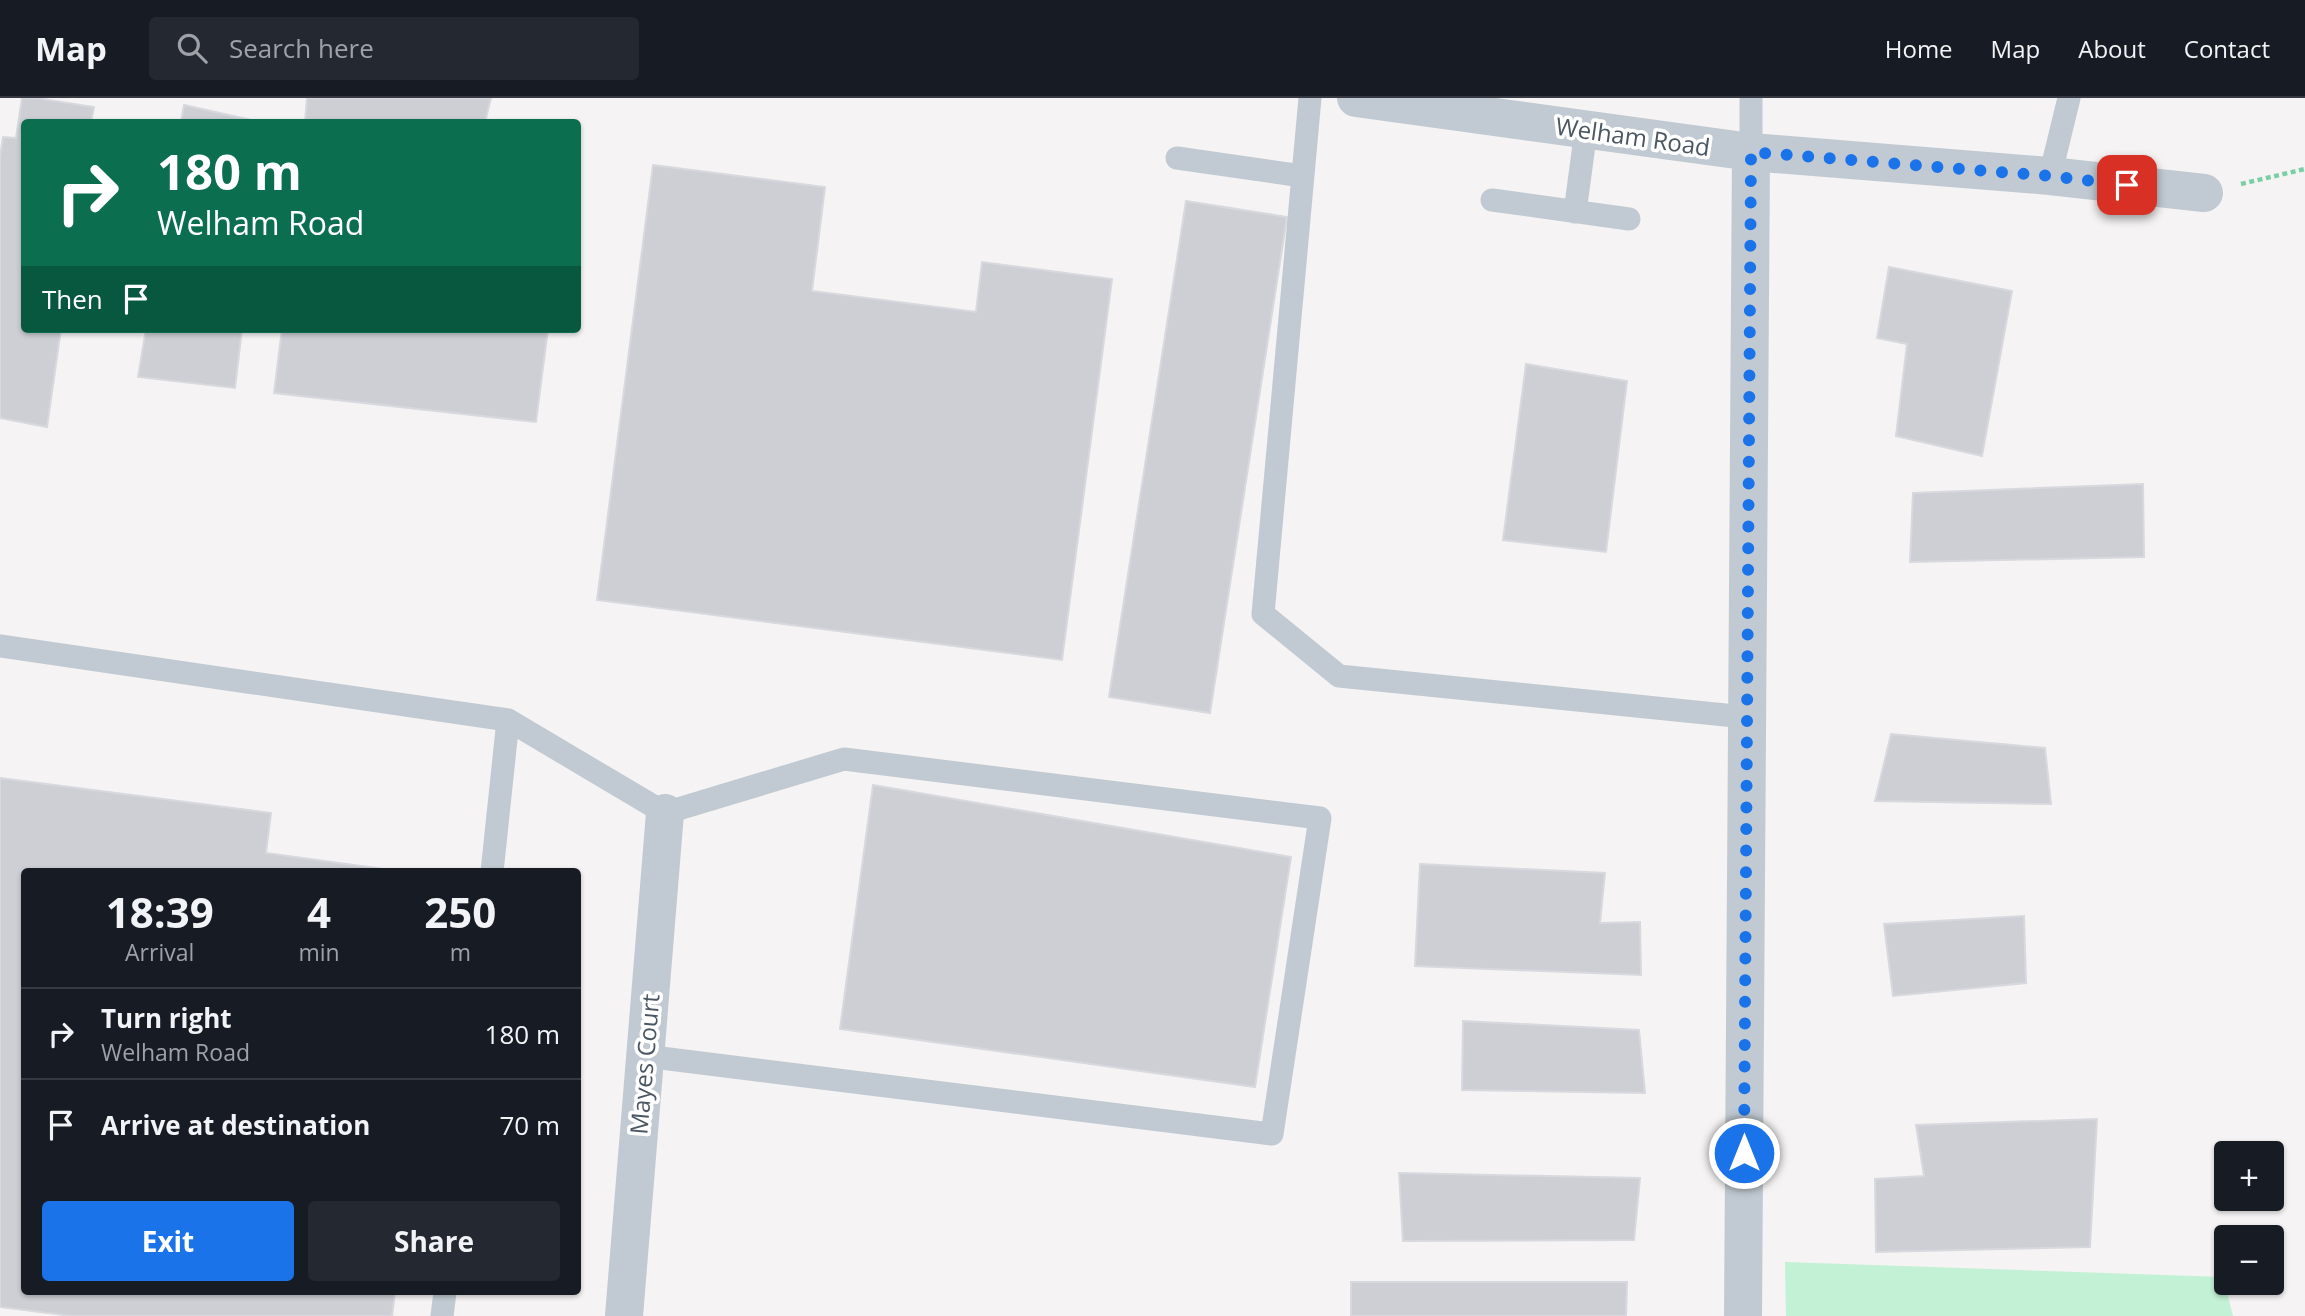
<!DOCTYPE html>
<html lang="en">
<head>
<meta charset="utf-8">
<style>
	:root { --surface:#171b24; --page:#242831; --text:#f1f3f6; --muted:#9ea1a6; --line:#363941; --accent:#1a73e8 }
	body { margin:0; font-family:"Open Sans",sans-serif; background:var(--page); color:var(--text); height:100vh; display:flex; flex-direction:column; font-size:26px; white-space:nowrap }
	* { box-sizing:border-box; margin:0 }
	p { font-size:23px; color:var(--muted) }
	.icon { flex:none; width:38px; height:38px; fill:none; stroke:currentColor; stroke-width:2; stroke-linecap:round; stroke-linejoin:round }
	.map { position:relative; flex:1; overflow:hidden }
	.sheet { position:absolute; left:21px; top:770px; width:560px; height:427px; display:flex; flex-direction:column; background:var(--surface); border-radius:7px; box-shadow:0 2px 5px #0004 }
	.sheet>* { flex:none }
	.banner { position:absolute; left:21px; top:21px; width:560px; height:214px; border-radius:7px; box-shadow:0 2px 5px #0004; background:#0b6e4f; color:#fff; overflow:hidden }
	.fabs { position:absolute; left:2214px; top:1043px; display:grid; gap:14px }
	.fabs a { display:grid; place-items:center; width:70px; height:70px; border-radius:7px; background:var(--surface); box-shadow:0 2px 5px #0004; font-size:35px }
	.pin { position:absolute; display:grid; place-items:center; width:60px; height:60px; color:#fff; margin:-30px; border-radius:14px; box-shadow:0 4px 10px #0006 }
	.me { position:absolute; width:77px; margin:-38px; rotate:0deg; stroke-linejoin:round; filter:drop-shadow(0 0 5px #0008) }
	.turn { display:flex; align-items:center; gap:24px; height:147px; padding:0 21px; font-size:32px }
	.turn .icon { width:91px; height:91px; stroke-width:2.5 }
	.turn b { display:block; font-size:49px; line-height:60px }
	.then { display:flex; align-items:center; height:66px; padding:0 21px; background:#0003; gap:14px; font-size:26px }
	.eta { display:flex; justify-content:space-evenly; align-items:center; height:119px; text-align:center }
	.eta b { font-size:42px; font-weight:700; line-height:49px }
	.action { display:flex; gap:14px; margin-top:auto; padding:14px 21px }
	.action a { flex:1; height:80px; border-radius:7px; background:var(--accent); color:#fff; font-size:28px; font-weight:700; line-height:80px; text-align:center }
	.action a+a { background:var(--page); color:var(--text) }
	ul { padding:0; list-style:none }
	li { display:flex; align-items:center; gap:21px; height:91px; padding:0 21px; border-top:2px solid var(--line) }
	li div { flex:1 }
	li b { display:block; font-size:26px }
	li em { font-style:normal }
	header { display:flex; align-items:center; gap:42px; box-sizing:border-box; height:98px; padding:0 35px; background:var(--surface); border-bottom:2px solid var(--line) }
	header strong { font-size:33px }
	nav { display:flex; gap:38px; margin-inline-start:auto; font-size:24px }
	.search { width:490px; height:63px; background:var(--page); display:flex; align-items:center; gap:18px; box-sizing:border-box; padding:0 24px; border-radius:7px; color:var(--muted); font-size:26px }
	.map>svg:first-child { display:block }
	.green { fill:#c3f1d5 }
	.building { fill:#cdcfd5; stroke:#d7d9de; stroke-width:2 }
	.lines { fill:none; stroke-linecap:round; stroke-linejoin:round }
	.path { stroke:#7ad0a6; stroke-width:4.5; stroke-dasharray:5 3.5; stroke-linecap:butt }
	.lane { stroke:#c1cad2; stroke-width:23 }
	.street { stroke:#c1cad2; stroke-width:38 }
	.route { stroke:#1a73e8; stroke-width:12; stroke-dasharray:0 21.6 }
	.labels { text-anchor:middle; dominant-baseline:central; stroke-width:7; stroke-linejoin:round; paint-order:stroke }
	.street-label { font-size:24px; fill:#4a5661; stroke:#fff }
</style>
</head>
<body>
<header>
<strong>Map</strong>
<div class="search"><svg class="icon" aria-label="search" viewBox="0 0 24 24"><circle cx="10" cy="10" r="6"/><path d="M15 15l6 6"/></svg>Search here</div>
<nav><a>Home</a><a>Map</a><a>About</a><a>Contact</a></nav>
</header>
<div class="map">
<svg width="2305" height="1218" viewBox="0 0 2305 1218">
	<rect width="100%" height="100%" fill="#f5f3f3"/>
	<path class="green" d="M1785 1164 2223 1179 2233 1218H1786Z"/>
	<path class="building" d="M22 0H36L94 9 91 24H24V231H61L47 329 0 320V59L3 39 16 40Z
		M307 0H491L485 24H305Z
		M184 7 260 24H181Z
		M653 67 825 89 812 193 976 214 982 164 1112 181 1062 562 597 502Z
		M1186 103 1287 119 1210 615 1109 599Z
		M1889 169 2012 193 1982 358 1896 338 1907 246 1877 240Z
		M146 231H242L235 290 138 279Z
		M282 231H548L536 324 274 295Z
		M1526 266 1627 283 1606 454 1503 442Z
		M2143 386 2144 459 1910 464 1913 395Z
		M1891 636 2045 650 2051 706 1875 703Z
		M0 680 271 715 266 755 405 774H24V1194H395L392 1218H72L0 1209Z
		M873 687 1291 759 1255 989 840 931Z
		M1420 766 1605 775 1600 825 1640 824 1641 877 1415 868Z
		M2024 818 2026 885 1893 898 1884 826Z
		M1463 923 1639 932 1645 995 1462 992Z
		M2097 1021 2090 1149 1876 1154 1875 1081 1924 1078 1916 1027Z
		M1399 1075 1640 1080 1634 1142 1403 1143Z
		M1351 1184H1627L1626 1218H1351Z"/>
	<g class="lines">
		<path class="path" d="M2241 86 2305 71"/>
		<path class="lane" d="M1310 0 1263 516 1339 578 1745 619
			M1751 54V0
			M1177 60 1302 78
			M2050 78 2069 0
			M1492 102 1629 121
			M1575 114 1586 32
			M0 548 508 622 665 715 844 661 1320 720 1272 1036 645 958
			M492 774 508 622
			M442 1218 445 1194"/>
		<path class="street" d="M1356 0 1751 54 2050 78 2204 95
			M624 1218 665 715
			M1743 1218 1751 54"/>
	</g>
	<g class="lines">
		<path class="route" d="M1744 1055 1751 54 2050 78 2127 87"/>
	</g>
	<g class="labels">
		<g class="street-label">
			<text transform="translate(1633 38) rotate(8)">Welham Road</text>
			<text transform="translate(644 966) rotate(-85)">Mayes Court</text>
		</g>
	</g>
</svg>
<div class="fabs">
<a>+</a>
<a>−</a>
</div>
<div class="pin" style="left:2127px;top:87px;background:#d93025"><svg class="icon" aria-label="arrive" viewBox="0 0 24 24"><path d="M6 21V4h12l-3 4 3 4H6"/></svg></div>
<svg class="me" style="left:1744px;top:1055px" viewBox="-20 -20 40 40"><circle r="17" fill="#1a73e8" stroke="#fff" stroke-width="3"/><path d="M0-11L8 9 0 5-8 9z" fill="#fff"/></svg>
<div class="banner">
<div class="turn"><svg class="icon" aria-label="right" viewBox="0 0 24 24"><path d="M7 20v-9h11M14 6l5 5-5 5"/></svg><div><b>180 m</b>Welham Road</div></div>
<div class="then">Then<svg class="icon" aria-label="arrive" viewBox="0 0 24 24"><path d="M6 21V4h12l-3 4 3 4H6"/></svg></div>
</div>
<section class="sheet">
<div class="eta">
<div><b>18:39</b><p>Arrival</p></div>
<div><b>4</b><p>min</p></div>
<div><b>250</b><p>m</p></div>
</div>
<ul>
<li><svg class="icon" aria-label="right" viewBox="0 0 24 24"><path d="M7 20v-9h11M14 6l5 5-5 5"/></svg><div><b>Turn right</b><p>Welham Road</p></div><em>180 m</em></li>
<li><svg class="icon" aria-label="arrive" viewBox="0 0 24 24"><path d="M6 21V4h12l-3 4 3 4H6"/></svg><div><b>Arrive at destination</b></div><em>70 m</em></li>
</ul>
<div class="action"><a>Exit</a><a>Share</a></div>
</section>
</div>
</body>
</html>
